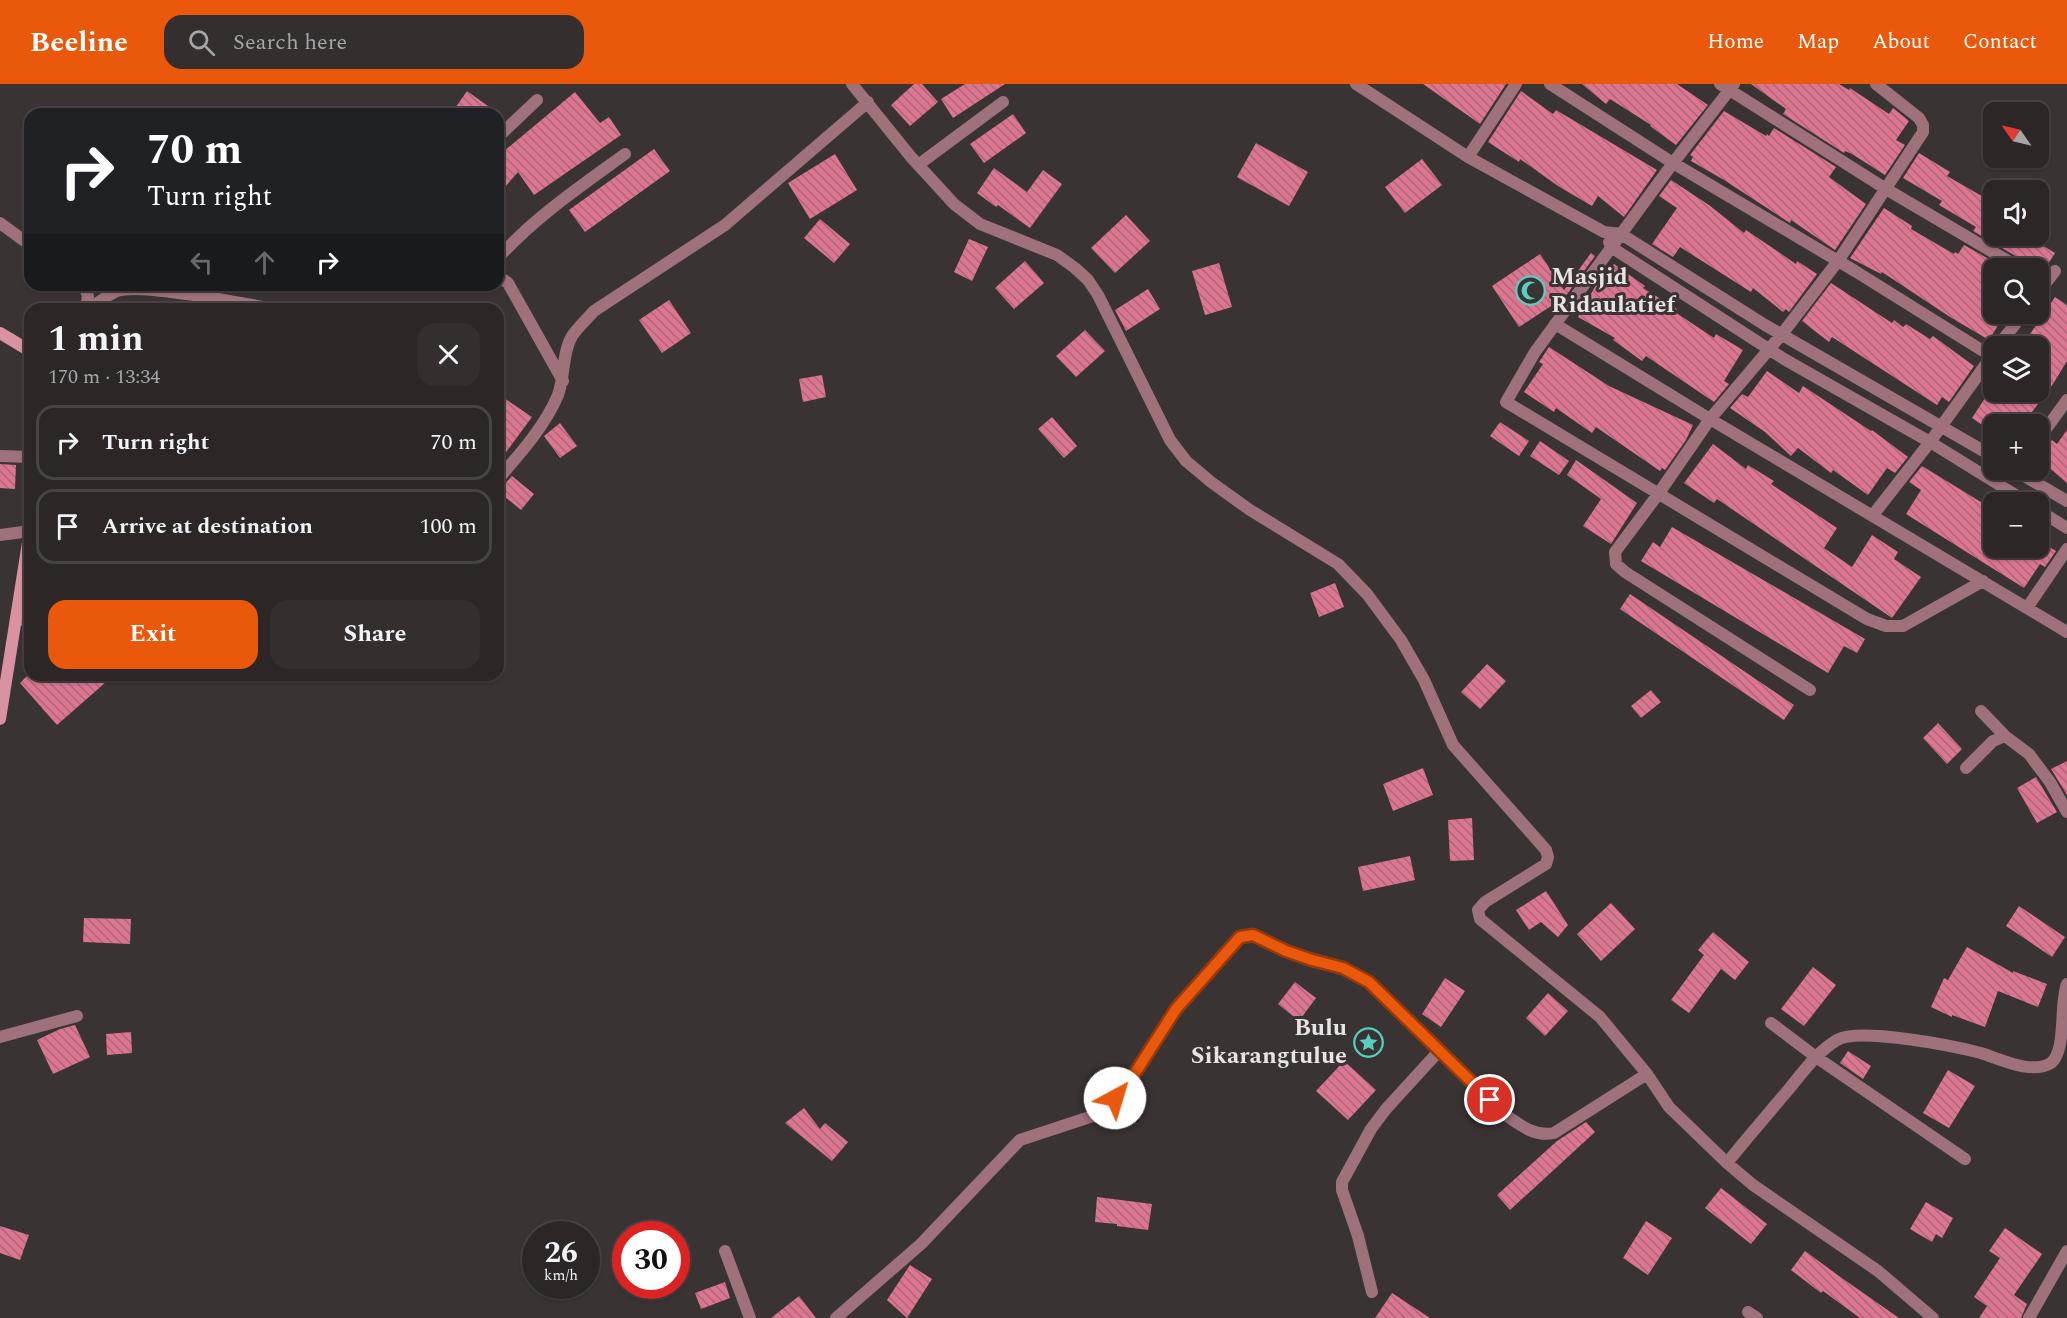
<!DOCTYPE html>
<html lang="en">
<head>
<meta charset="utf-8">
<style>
	:root { --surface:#2c2627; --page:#342e2f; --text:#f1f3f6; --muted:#a6a5a7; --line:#484344; --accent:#ea580c }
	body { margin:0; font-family:Spectral,serif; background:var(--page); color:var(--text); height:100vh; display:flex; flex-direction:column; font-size:22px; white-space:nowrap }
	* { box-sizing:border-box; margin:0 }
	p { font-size:20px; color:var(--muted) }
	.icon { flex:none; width:33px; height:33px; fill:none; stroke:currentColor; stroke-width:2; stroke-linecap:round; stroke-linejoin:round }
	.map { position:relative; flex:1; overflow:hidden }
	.sheet { position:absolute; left:24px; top:219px; width:480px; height:378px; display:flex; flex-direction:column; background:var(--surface); border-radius:18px; box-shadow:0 2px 4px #0004,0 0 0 2px var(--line) }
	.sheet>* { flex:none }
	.top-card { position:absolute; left:24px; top:24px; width:480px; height:183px; border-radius:18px; box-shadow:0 2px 4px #0004,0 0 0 2px var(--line); background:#202124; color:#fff; overflow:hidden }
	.needle { width:39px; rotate:304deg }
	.buttons { position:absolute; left:1983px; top:18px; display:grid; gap:12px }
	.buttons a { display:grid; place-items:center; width:66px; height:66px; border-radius:12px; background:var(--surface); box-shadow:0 2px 4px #0004,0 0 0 2px var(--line); font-size:30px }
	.speed { position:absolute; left:522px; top:1137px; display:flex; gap:12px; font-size:30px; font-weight:700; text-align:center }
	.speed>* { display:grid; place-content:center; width:78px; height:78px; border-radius:50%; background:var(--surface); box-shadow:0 2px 4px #0004,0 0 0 2px var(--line); line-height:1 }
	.speed small { font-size:15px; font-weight:400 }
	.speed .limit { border:9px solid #d22; background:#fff; color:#111 }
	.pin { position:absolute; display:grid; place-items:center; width:51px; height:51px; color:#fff; margin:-26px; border:3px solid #fff; border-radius:50%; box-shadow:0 2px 6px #0007 }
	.me { position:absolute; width:66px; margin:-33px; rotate:39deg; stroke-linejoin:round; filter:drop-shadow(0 0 4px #0008) }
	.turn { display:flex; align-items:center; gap:21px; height:126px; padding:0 24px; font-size:27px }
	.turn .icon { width:78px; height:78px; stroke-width:2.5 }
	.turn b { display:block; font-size:42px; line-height:51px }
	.lanes { display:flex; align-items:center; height:57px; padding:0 24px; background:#0003; justify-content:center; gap:30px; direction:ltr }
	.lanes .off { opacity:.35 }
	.round { display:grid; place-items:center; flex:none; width:63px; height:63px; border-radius:18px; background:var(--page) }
	.head { display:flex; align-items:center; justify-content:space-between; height:102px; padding:0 24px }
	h1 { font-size:36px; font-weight:700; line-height:45px }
	.cta { display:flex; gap:12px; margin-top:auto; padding:12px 24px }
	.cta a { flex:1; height:69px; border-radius:18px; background:var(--accent); color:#fff; font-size:24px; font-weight:700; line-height:69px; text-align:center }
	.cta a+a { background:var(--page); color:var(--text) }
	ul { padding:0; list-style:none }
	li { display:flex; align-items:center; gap:18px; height:75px; margin:0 12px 9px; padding:0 12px; border:3px solid var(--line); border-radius:18px }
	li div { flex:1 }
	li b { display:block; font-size:22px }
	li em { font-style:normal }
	header { display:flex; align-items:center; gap:36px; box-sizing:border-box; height:84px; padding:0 30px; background:var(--accent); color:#fff }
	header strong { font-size:28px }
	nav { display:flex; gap:33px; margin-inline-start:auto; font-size:21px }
	.search { width:420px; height:54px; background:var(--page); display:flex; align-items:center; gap:15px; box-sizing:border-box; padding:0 21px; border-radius:18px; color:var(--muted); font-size:22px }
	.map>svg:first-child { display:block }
	.building { fill:url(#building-back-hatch) }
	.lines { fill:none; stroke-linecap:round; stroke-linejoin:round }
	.street { stroke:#9e717b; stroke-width:12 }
	.secondary { stroke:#d992a2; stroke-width:12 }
	.route-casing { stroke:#983908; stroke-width:15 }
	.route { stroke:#ea580c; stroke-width:10 }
	.labels { text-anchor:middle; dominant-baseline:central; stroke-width:6; stroke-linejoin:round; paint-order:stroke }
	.poi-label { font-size:24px; font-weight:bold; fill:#e8e3e4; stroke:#3a3334; text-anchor:start }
</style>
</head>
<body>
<header>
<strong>Beeline</strong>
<div class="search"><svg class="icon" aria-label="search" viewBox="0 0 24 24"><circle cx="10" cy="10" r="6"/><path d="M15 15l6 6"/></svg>Search here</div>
<nav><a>Home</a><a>Map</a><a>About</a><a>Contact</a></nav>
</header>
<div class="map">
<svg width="2067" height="1234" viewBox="0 0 2067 1234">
	<defs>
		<pattern id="building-back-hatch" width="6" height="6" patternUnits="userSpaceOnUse" patternTransform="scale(1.5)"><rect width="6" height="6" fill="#db7590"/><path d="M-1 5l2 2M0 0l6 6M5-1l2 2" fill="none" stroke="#ae6679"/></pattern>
	</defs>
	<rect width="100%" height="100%" fill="#3a3334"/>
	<path class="building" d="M914 0H922L938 18 910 42 891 21Z
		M965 0H1005L953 34 941 15Z
		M1423 0H1506L1480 40Z
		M1582 0H1677L1708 21 1676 61 1650 42 1651 41 1610 15 1606 20Z
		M1751 0H1839L1849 6 1850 4 1889 30 1893 24 1909 37 1896 56 1905 61 1885 91 1852 70 1845 67 1844 69 1783 30 1786 25Z
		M467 7 499 30H451Z
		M1521 7 1553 30 1556 26 1657 86 1624 133 1598 112 1592 122 1558 102 1520 75 1519 78 1488 58Z
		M575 8 600 39 609 33 621 51 534 111 518 88 498 111V72Z
		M1724 27 1766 52 1767 50 1769 52 1774 44 1836 83 1829 93 1866 120 1835 166 1791 136 1790 139 1724 96 1691 77 1693 73 1690 71Z
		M1013 30 1026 49 984 79 970 60Z
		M1256 59 1308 88 1289 122 1237 93Z
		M654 65 670 87 585 148 569 126Z
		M1919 69 1950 88 1947 92 1994 119V152H2027L2055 169 2043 188 1973 147 1976 143 1939 121 1942 117 1903 94Z
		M835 70 857 106 810 135 788 99Z
		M1422 75 1442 101 1405 129 1385 103Z
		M994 84 1027 108 1043 86 1062 100 1030 144 998 121 996 123 977 109Z
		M1671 96 1709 121 1744 149 1746 146 1796 180 1797 177 1817 190 1789 228 1786 225 1783 228 1753 204 1751 208 1680 163 1673 173 1652 160 1677 124 1659 112Z
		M1884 124 1912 142 1911 145 1954 170 1955 168 1958 170 1964 161 1994 178V230H2005L1989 256 1950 233 1882 188 1881 190 1850 174Z
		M1126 131 1150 157 1115 189 1091 164Z
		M820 135 850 160 834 179 804 154Z
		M969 155 988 163 972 197 954 188Z
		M1591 169 1595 172 1565 213 1519 243 1492 202 1540 170 1564 206Z
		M1025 177 1044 199 1014 225 995 204Z
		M1219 179 1232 223 1205 231 1192 187Z
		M1614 180 1645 202 1643 204 1677 225 1675 228 1714 254 1716 250 1743 266 1724 297 1729 300 1714 318 1646 272 1642 277 1613 256 1615 254 1578 233 1601 192 1609 181 1611 183Z
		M1831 199 1892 239 1894 236 1903 243 1906 240 1930 255 1933 252 1974 282 1949 318 1942 313 1937 321 1832 253 1829 258 1802 237Z
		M1148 205 1160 225 1126 247 1115 226Z
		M2055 213 2067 221V277L2053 300 2023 340H1994V349L1972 334 1989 308H2038V262H2022Z
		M669 216 691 249 662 269 639 236Z
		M1085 246 1105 267 1076 293 1056 272Z
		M1549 263 1609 302 1693 341 1686 356 1665 386 1662 384 1660 387 1596 343 1592 349 1556 324 1554 328 1524 308 1543 280 1539 278Z
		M1767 287 1799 309 1803 302 1871 347 1872 346 1908 373 1895 389 1887 384 1868 411 1833 386 1831 389 1798 364 1791 372 1765 348 1730 324 1742 310 1748 313Z
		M822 291 826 313 803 318 799 295Z
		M498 310 532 333 498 379Z
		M1052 333 1077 362 1064 374 1038 345Z
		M1500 338 1529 357 1519 372 1490 352Z
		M560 339 577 362 560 374 544 352Z
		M2067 346V399L2038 374 2052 356 2057 360Z
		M1540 357 1569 377 1559 391 1530 372Z
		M1713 360 1746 385 1748 381 1774 397 1771 400 1837 444 1824 464 1852 483 1872 451 1898 468 1894 475 1921 493 1892 534 1717 415 1714 419 1684 399Z
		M1576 376 1637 419 1611 460 1583 442 1601 415 1567 391Z
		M0 380 16 381 15 405 0 404Z
		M1922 382 1994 426V464H2038V456L2056 467 2045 483 2040 480 2024 504 1906 430 1921 406 1909 398Z
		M512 392 534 410 521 426 498 407Z
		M1672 443 1865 555 1857 569 1844 562 1828 589 1641 477 1653 458 1660 463Z
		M1335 499 1344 523 1319 533 1310 509Z
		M1630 510 1794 621 1784 636 1620 525Z
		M1487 580 1506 597 1480 625 1461 608Z
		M28 591H114L57 641 20 599Z
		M1651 606 1661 618 1641 634 1631 622Z
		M1938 639 1962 665 1947 680 1923 654Z
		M2067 677V711L2051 685Z
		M1423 684 1433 711 1393 727 1383 700Z
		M2036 693 2057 728 2037 739 2017 704Z
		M1472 734 1474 776 1450 777 1448 736Z
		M1410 772 1415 796 1363 807 1358 783Z
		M1546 807 1568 841 1558 853 1541 838 1529 846 1516 826Z
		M1611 819 1635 845 1601 877 1577 850Z
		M2019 822 2065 853 2052 873 2006 842Z
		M84 834 131 835 130 860 83 858Z
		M1713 848 1749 878 1735 896 1721 885 1689 929 1671 916 1704 871 1698 866Z
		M1967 863 2013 889V887L2047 900 2038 923 1998 907 1985 943 1952 931V933L1931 923 1944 894 1948 896Z
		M1813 883 1836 901 1804 942 1781 925Z
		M1445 894 1465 907 1441 943 1422 930Z
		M1295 898 1316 914 1299 937 1278 920Z
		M1548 909 1568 927 1545 952 1526 934Z
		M75 941 90 973 53 990 37 956 60 945Z
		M131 948 132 969 107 971 106 950Z
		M1848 967 1871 982 1863 995 1840 979Z
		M1344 977 1376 1006 1348 1036 1316 1007Z
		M1948 986 1975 1002 1949 1044 1923 1029Z
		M804 1024 820 1045 825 1039 848 1058 832 1077 785 1039Z
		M1586 1038 1595 1048 1510 1126 1497 1111 1557 1057Z
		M1721 1104 1767 1140 1751 1160 1705 1124Z
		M1097 1113 1152 1120 1148 1146 1117 1142V1140L1095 1138Z
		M1926 1118 1953 1134 1942 1154 1936 1150 1932 1158 1910 1145Z
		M1646 1137 1672 1154 1648 1191 1623 1174Z
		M0 1142 29 1151 20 1176 0 1169Z
		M2005 1144 2042 1170 2014 1211 2027 1220 2021 1234H1979L1987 1222 1974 1213 2000 1174 1989 1167Z
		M1805 1167 1839 1192 1899 1234H1860L1823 1207 1821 1209 1791 1186Z
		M910 1181 932 1195 907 1234 887 1216Z
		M725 1198 730 1214 701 1225 695 1209Z
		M1392 1209 1430 1234H1375Z
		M799 1212 816 1234H771Z"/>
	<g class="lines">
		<path class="street" d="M852 0 911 73 954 120 980 140 1057 171 1075 184 1088 196 1098 211 1170 356 1186 377 1211 398 1250 426 1338 480 1367 510 1401 556 1424 596 1453 661 1546 766 1548 773 1546 780 1485 818 1478 826 1480 835 1600 933 1647 990 1669 1023 1727 1079 1753 1101 1878 1187 1933 1234
			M1356 0 1468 73 1604 148 1621 150 1765 241 1994 373
			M1550 0 1673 79 1855 187 1991 272
			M1720 0 1886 105 2020 184
			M1734 0 1673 79 1535 268 1506 318 1867 535 1886 542H1903L1983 497
			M498 53 537 16
			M1468 73 1516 0
			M918 81 1003 18
			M0 139 30 161
			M1609 158 1611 163 1784 275 1930 358 2027 418
			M498 174C535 133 581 102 625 70
			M498 192 508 199 563 297
			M84 201 88 212 86 225
			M2038 209 2055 187
			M89 225C98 219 107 211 117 207 139 198 245 220 274 225
			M1555 240 1710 335 2067 548
			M1998 262 2023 230
			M2038 356 2067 316
			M0 372 30 373
			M2014 386 2067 417
			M498 395C520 370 545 342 558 311 565 292 562 269 572 252 578 243 587 235 594 227L725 141 868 18
			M2038 426 2067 444
			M1873 431 1930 358 1994 269
			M0 451 30 447
			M2027 524 2067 465
			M16 535 30 537
			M1810 606 1625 488 1616 480 1615 468 1659 409 1710 335 1782 250 1838 177 1923 48V41L1919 34 1876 0
			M1981 627 2005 652 2029 670 2050 698 2067 728
			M1966 684 1993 657 2005 652
			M1771 939 1816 973 1965 1075
			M0 953 77 932
			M1727 1079C1747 1054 1768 1030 1789 1005 1803 988 1817 968 1837 956 1859 943 1954 962 1981 969 2000 975 2032 991 2051 979 2067 966 2059 920 2067 900
			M725 1167 750 1234
			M1372 1208 1358 1152 1342 1106V1098L1371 1045 1386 1025 1439 967
			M1748 1228 1757 1234
			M836 1234 921 1160 1020 1056 1102 1029 1130 997 1176 925 1240 853 1253 851 1286 867 1343 884 1369 898 1507 1032C1521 1042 1536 1053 1554 1049L1647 990
			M2029 1234 2067 1167"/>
		<path class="secondary" d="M0 249 30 267
			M0 635 30 446"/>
	</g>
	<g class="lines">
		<defs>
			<path id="route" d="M1115 1014 1130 997 1176 925 1240 853 1253 851 1286 867 1312 876 1343 884 1369 898 1490 1016"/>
		</defs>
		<use href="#route" class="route-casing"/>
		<use href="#route" class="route"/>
	</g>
	<defs>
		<symbol id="mosque-ring" viewBox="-11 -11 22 22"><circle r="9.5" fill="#3a3334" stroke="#58cec0" stroke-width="1.5"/><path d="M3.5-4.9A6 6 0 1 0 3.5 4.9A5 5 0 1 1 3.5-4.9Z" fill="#58cec0"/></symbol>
		<symbol id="sight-ring" viewBox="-11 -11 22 22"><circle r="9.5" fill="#3a3334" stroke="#58cec0" stroke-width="1.5"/><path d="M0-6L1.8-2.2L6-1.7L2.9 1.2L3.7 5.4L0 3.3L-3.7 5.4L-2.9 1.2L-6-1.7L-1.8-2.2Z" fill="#58cec0"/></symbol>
	</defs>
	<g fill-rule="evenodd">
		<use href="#mosque-ring" x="1514" y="190" width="33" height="33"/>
		<use href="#sight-ring" x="1352" y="942" width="33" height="33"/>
	</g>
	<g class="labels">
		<g class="poi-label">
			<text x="1551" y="193">Masjid<tspan x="1551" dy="28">Ridaulatief</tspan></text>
			<text x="1347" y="944" text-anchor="end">Bulu<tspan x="1347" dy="28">Sikarangtulue</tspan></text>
		</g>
	</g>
</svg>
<div class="buttons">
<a><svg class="needle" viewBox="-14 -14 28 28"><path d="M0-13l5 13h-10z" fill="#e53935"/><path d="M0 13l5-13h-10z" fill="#a6a5a7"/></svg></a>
<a><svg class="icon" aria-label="sound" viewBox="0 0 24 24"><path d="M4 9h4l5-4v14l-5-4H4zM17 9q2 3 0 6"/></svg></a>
<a><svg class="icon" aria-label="search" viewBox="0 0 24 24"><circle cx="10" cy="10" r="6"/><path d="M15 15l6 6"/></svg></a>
<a><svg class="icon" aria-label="layers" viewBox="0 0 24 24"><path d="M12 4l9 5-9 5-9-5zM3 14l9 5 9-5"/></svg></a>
<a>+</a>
<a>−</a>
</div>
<div class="speed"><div>26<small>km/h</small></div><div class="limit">30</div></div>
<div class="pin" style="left:1490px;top:1016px;background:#d93025"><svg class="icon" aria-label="arrive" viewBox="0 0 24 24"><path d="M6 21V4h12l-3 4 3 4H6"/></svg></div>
<svg class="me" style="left:1115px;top:1014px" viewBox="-20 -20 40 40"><circle r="19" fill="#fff"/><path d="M0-13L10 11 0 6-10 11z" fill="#ea580c"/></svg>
<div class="top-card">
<div class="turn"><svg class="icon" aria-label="right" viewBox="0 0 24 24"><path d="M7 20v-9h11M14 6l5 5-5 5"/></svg><div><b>70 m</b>Turn right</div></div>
<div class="lanes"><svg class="icon off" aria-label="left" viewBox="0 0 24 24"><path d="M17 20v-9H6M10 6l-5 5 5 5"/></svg><svg class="icon off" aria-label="ahead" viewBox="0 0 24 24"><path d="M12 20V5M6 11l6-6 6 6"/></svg><svg class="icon" aria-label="right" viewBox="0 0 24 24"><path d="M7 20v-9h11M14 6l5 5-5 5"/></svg></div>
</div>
<section class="sheet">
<div class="head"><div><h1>1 min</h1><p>170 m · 13:34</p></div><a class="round"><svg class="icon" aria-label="close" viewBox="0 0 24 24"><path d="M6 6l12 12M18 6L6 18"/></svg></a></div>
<ul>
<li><svg class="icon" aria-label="right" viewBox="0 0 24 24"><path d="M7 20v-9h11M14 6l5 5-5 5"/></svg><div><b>Turn right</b></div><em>70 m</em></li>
<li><svg class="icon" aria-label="arrive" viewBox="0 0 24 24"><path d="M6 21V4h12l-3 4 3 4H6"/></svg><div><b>Arrive at destination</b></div><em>100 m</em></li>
</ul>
<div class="cta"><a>Exit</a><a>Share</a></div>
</section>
</div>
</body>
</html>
